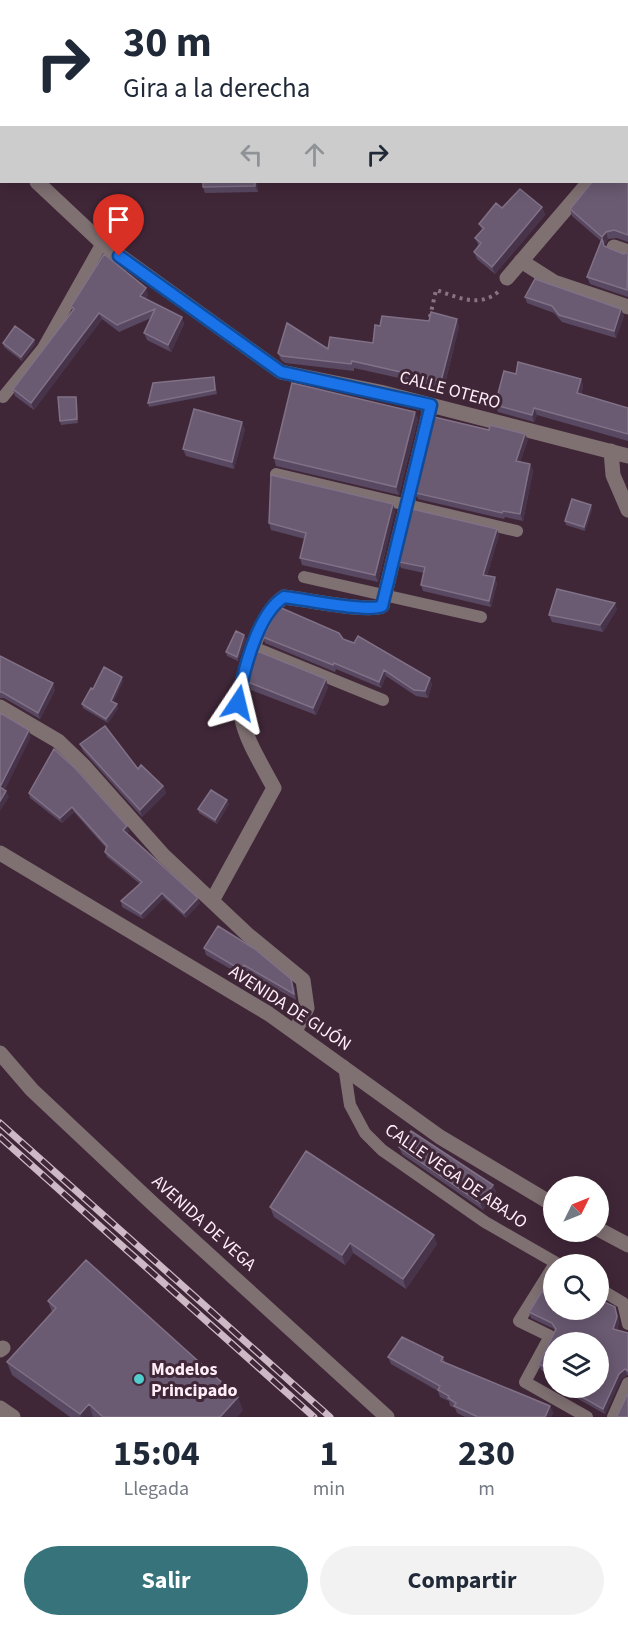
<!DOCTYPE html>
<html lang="es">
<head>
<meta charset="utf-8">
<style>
	:root { --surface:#fff; --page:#f2f2f3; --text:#1f2937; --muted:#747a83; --accent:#36737a }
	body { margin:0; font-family:"Source Sans 3",sans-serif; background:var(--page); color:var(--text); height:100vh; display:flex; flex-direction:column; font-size:22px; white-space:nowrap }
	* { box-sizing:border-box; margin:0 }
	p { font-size:20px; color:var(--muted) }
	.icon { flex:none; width:33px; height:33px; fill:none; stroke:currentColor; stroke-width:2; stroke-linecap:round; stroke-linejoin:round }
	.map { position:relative; height:1417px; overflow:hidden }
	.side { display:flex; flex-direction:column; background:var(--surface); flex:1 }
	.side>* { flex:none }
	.top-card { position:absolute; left:0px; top:0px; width:628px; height:183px; box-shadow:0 3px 15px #0003; background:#fff; color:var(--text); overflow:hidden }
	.needle { width:39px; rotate:47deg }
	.fabs { position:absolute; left:543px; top:1176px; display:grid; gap:12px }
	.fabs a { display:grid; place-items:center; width:66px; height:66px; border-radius:50%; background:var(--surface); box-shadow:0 3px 15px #0003; font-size:30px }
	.pin { position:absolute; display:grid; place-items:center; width:51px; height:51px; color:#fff; margin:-62px -26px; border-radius:50% 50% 50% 0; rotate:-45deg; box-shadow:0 0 6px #0007 }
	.pin .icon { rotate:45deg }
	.me { position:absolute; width:66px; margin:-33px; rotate:10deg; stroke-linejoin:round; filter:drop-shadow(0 0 4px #0008) }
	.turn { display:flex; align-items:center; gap:21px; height:126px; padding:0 24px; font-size:27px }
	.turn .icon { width:78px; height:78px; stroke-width:2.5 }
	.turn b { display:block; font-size:42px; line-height:51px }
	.lanes { display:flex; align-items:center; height:57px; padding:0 24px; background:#0003; justify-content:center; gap:30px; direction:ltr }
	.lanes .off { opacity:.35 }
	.eta { display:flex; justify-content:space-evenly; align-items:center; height:102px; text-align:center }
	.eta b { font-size:36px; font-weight:700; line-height:42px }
	.action { display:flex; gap:12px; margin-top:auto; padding:12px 24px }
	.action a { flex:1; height:69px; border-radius:36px; background:var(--accent); color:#fff; font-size:24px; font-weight:700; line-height:69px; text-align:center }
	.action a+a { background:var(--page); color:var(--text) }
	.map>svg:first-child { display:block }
	.green { fill:#493630 }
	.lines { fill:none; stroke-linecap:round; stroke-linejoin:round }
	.path { stroke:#897382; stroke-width:4; stroke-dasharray:3 4.5; stroke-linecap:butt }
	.service { stroke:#7f7072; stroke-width:12 }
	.minor { stroke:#7f7072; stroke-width:15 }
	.tertiary { stroke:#7f7072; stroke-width:15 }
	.rail-casing { stroke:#cdb9c6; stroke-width:7 }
	.rail { stroke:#402738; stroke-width:4.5; stroke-dasharray:14; stroke-linecap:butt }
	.wall { fill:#584861 }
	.shaded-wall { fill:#47344a }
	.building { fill:#6a5a72; stroke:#817187; stroke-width:1.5 }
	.route-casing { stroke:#114b97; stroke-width:15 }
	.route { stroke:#1a73e8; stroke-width:10 }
	.poi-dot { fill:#52cdcd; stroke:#402738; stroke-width:2 }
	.labels { text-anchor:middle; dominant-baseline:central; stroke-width:6; stroke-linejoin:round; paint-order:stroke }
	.street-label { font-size:18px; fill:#ffedf8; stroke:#402738 }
	.poi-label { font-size:18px; font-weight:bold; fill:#ffedf8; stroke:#402738; text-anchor:start }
</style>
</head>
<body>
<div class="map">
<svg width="628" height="1417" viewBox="0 0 628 1417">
	<rect width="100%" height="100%" fill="#402738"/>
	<path class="green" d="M0 0H123L2 2 1 75Z"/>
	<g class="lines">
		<path class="path" d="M430 317 436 290C457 297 479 308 498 292"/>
		<path class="service" d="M3 397 43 348 102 243
			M276 474 517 531
			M304 577 481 617
			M253 647 383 700
			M344 1066 350 1105 365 1133 382 1150 485 1222 558 1264
			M554 1265 519 1321 550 1336 525 1382 587 1417
			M598 1288 623 1303 628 1324
			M613 1417 628 1383"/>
		<path class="minor" d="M375 0 379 2
			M474 0 476 2
			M359 2V0
			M425 2 427 0
			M0 125 2 126
			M627 137 628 135
			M0 149 2 150
			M37 182 102 243 281 372 380 392 628 456
			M614 247 628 252
			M521 261 554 282 628 307
			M507 278 589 182
			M611 451 613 475 628 510
			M0 707 58 741 84 766 163 855 247 934 303 980 307 1008 295 1031
			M212 901 274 788C240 726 228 711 255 642 262 625 269 607 284 597 304 599 369 613 382 606L431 405
			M0 1350 3 1348
			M0 1408 13 1417"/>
		<path class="tertiary" d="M0 853 269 1014 440 1137 554 1205
			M0 1053 32 1090 152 1203 387 1417
			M598 1229 628 1245"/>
		<defs>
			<path id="rail" d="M0 1123 330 1417
				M0 1137 314 1417"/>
		</defs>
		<use href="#rail" class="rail-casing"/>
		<use href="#rail" class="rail"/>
	</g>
	<path class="wall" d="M275 0H347V2H280Z
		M628 138V242L617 238 608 239 605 244 603 242 605 247 623 254 628 253V297L590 284 587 277 601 241 572 216 570 209Z
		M203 182H257L258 192 205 193 203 187Z
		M542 207 545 215 495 274 477 259 474 252 479 246 475 238 482 230 479 224 502 208Z
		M148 295 145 299 182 317 184 324 171 352 147 340 144 333 151 318 119 332 102 319 34 410 15 396 13 389 73 311 71 306Z
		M525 297 621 309 624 316 616 338 562 322 554 313 527 303Z
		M380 326H459L444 388 354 368V371L285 363 281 360 278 353 328 349 373 343Z
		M34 340 35 344 22 361 4 347 3 343Z
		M516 374 581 379 583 386 581 395 628 408V441L537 415 534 422 498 412 495 405Z
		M214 377 217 394 149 407 148 403Z
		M77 400 78 423 61 425 60 421Z
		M418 419 399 495 276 466 274 458Z
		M245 429 234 469 186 456 183 449Z
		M528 440 520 462 530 464 533 471 523 521 505 517 504 519 418 499 416 493Z
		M393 504 395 511 378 582 302 565 300 558 305 539 271 530 269 523Z
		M592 509 585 531 566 525 565 521Z
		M499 535 487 575 497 583 491 607 423 591 421 585 424 573 401 568 399 562Z
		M617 609 603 632 552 622 549 615Z
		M244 635 246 639 238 661 227 656 226 652Z
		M263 637 343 639 432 684 428 698 416 696 386 676 381 688 336 669 335 672 265 643Z
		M0 656 55 690 40 719 4 698H0Z
		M123 681 113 702 118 708 108 723 83 708 82 704 93 689Z
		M248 682 328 687 316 715 251 690Z
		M80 744 138 769 163 786 166 793 142 817 83 751Z
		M54 749 129 831 127 833 200 903 186 918 164 898 143 919 122 907 121 901 140 884 107 857 105 852 106 848 74 812 62 823 30 798 29 793Z
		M229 804 217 824 199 813 198 809Z
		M204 948 294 985 296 1000 246 972 243 976 206 955Z
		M399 1147 493 1185 496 1192 483 1210 402 1154Z
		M270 1207 437 1244 406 1289 353 1253 345 1265 274 1217Z
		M48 1301 243 1410 237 1417H70L12 1375 7 1362 52 1312Z
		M529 1312H617L619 1323 617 1330 628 1333V1375H627L621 1379 605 1414 560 1389V1388H598L554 1342V1377L541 1370 539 1364 555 1331 554 1329 531 1318Z
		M388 1357H443L445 1362 550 1406 553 1413 551 1417H465L457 1413 455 1408 450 1406 449 1401 440 1397 438 1391 391 1364Z"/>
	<path class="shaded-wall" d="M255 182H257L258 192 255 186Z
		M542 207 545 215 495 274 492 267Z
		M606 232 608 239 605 244 602 237Z
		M146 288 148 295 143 303 140 296Z
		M621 309 624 316 616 338 614 331Z
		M99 313 102 319 34 410 31 403Z
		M182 317 184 324 171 352 168 345Z
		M457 319 459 326 444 388 441 381Z
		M34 340 35 344 22 361 21 357Z
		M581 379 583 386 580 400 577 393Z
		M76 397 77 400 78 423 77 419Z
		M534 408 537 415 534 422 532 415Z
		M415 412 418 419 399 495 396 487Z
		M242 422 245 429 234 469 232 462Z
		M525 434 528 440 518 467 516 461Z
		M530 464 533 471 523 521 520 514Z
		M393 504 395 511 378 582 375 575Z
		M591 505 592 509 585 531 584 527Z
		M497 529 499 535 485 581 483 575Z
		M495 577 497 583 491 607 489 601Z
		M615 603 617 609 603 632 600 625Z
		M244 635 246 639 238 661 237 657Z
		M384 670 386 676 381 688 379 682Z
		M122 677 123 681 112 705 111 701Z
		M430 678 432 684 428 698 425 691Z
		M326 679 328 687 316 715 313 708Z
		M53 683 55 690 40 719 38 713Z
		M117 704 118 708 108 723 106 719Z
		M29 730 31 737 3 794 0 787Z
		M163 786 166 793 142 817 140 810Z
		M6 791 9 797 0 811V801Z
		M227 800 229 804 217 824 215 820Z
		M72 807 74 812 62 823 60 818Z
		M127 826 129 831 125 835 123 830Z
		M162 893 164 898 143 919 141 914Z
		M198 898 200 903 186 918 184 913Z
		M244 965 246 972 243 976 241 970Z
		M291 979 294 985 296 1000 294 994Z
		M493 1185 496 1192 483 1210 480 1203Z
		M434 1235 437 1244 406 1289 403 1279Z
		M350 1243 353 1253 345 1265 342 1255Z
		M615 1307 619 1323 615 1334 613 1329Z
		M625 1369 627 1375 621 1379 605 1414 603 1409 619 1374Z
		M238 1397 243 1410 237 1417H220Z
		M89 1404 93 1417H81L80 1414Z
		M550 1406 553 1413 551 1417H545Z"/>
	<path class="building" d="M305 0H342V2H310Z
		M521 0H579L581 2H519Z
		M627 50 628 51V119H627Z
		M0 80H2V107H0Z
		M627 138H628V235L614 230 606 232 602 237 570 209 592 182H627Z
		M203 182H255V186L203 187Z
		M520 189 542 207 492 267 474 252 481 243 475 238 484 228 479 224 496 203 502 208Z
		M602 239 604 246 623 254 628 253 627 290 587 277Z
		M104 254 146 288 140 296 182 317 168 345 144 333 155 309 117 325 99 313 31 403 13 389 74 309 71 306Z
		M535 279 621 309 614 331 559 315 552 306 525 297Z
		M431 312 457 319 441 381 352 361 351 364 282 356 278 353 287 323 328 349 330 337 373 343 375 325 380 326 382 316 429 321Z
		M15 326 34 340 21 357 3 343Z
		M518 362 581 379 577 393 628 408V434L534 408 532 415 495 405 504 371 516 374Z
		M214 377 215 390 148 403 153 383Z
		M292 383 415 412 396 487 274 458Z
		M58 397H76L77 419 60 421Z
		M194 409 242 422 232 462 183 449Z
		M434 417 489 430 490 425 525 434 516 461 530 464 520 514 503 511 502 513 416 493Z
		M271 475 393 504 375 575 300 558 306 533 269 523Z
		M572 499 591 505 584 527 565 521Z
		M412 509 497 529 483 575 495 577 489 601 421 585 425 567 399 562Z
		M557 589 615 603 600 625 549 615Z
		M279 607 339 633 343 639 354 643 358 636 430 678 425 691 414 690 384 670 379 682 334 663 333 665 263 637Z
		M236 631 244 635 237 657 226 652Z
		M257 651 326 679 313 708 248 682Z
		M0 656 53 683 38 713 2 692H0Z
		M104 667 122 677 111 701 117 704 106 719 82 704 91 688 93 689Z
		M0 713 29 730 0 787 6 791 0 801Z
		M105 726 138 769 141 765 163 786 140 810 80 744Z
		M54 749 75 768 127 826 123 830 198 898 184 913 162 893 141 914 121 901 142 882 105 852 107 846 72 807 60 818 29 793Z
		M211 790 227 800 215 820 198 809Z
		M218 926 255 949 291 979 294 994 244 965 241 970 204 948Z
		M411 1131 493 1185 480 1203 399 1147Z
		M306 1151 434 1235 403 1279 350 1243 342 1255 270 1207Z
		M86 1260 238 1397 220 1417H103L89 1404 80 1414 7 1362 56 1308 48 1301Z
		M551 1277 554 1279V1310H598V1299L615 1307 617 1317 613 1329 628 1333V1371L625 1369 619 1374 603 1409 566 1388H598V1342H554V1372L539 1364 556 1329 552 1323 529 1312Z
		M402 1337 443 1357 441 1361 550 1406 545 1417H476V1416L454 1406 456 1403 448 1398 449 1396 438 1390 440 1386 388 1357Z
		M628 1393V1417H618L617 1416Z"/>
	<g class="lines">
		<defs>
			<path id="route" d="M119 256 281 372 431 405 382 606C369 613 304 599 284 597 257 614 243 672 238 703"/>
		</defs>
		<use href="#route" class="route-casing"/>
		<use href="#route" class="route"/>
	</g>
	<circle class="poi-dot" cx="139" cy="1379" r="6"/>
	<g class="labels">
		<g class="street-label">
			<text transform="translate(450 390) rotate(15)">CALLE OTERO</text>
			<text transform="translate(290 1008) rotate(33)">AVENIDA DE GIJÓN</text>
			<text transform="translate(456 1176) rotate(35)">CALLE VEGA DE ABAJO</text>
			<text transform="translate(204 1223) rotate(42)">AVENIDA DE VEGA</text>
		</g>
		<g class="poi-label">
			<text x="151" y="1369">Modelos<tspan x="151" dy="21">Principado</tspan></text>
		</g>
	</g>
</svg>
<div class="fabs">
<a><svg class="needle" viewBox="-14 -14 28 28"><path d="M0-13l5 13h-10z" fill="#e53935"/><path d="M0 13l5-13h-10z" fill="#747a83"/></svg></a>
<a><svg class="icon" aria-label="search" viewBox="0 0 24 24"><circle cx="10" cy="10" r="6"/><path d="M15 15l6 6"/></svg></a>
<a><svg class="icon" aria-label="layers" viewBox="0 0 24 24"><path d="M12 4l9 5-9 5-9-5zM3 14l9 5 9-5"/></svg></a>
</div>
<div class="pin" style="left:119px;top:256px;background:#d93025"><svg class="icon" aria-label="arrive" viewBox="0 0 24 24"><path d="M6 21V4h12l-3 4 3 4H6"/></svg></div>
<svg class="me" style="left:238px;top:703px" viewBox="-20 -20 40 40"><path d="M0-17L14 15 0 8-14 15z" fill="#1a73e8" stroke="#fff" stroke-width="4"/></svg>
<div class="top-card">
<div class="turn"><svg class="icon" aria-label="right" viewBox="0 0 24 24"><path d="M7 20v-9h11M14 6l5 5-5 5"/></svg><div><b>30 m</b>Gira a la derecha</div></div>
<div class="lanes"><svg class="icon off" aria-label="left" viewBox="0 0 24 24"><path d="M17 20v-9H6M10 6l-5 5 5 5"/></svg><svg class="icon off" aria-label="ahead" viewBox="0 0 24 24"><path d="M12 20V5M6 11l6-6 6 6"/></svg><svg class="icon" aria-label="right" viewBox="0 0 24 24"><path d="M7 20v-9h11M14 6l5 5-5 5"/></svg></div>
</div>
</div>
<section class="side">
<div class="eta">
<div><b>15:04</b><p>Llegada</p></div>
<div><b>1</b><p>min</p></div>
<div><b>230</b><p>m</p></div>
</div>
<div class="action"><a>Salir</a><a>Compartir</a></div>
</section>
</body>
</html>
